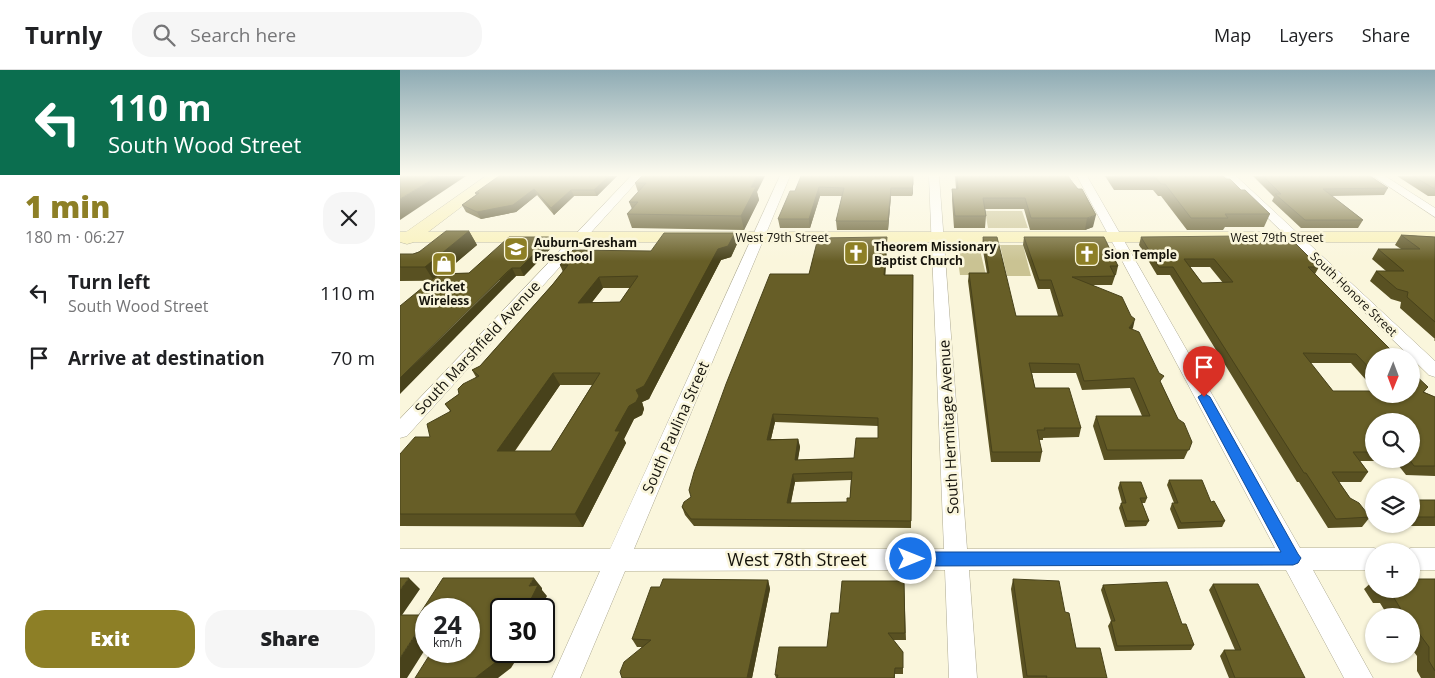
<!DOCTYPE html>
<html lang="en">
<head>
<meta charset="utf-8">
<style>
	:root { --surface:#fff; --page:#f6f6f6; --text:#202124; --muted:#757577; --line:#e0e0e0; --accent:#8d7f26 }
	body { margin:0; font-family:"Open Sans",sans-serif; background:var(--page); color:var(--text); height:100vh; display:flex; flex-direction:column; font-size:19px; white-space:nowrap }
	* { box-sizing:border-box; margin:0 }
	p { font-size:16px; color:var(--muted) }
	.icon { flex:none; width:28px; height:28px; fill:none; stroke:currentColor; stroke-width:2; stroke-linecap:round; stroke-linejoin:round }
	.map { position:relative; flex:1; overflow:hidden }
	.sheet { display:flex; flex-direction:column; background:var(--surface); width:400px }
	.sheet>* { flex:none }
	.guide { background:#0b6e4f; color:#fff; overflow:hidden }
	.needle { width:32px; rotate:181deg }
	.buttons { position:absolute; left:965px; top:278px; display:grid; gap:10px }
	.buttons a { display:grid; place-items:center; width:55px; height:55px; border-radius:50%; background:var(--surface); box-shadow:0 1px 4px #0004; font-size:25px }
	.speed { position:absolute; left:15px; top:528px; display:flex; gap:10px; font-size:25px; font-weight:700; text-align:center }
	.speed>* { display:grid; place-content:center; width:65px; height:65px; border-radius:50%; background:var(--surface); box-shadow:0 1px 4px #0004; line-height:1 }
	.speed small { font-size:12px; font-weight:400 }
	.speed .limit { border:2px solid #111; border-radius:8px; background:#fff; color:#111 }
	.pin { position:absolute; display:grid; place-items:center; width:42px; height:42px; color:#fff; margin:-51px -21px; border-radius:50% 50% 50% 0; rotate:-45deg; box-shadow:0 0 5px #0007 }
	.pin .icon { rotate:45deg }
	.me { position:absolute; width:55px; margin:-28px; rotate:90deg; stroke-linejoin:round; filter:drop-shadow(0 0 4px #0008) }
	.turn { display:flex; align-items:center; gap:18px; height:105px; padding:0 25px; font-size:22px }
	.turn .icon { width:65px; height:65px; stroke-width:2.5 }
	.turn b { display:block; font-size:35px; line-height:42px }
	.round { display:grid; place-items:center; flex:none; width:52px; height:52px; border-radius:20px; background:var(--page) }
	.summary { display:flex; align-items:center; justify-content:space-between; height:85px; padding:0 25px }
	h1 { font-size:30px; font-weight:800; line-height:38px; color:var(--accent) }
	.cta { display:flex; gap:10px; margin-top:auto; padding:10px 25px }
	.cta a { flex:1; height:58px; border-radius:20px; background:var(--accent); color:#fff; font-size:20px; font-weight:800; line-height:58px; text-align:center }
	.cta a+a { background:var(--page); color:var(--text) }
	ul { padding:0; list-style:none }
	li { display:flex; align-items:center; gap:15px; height:65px; padding:0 25px }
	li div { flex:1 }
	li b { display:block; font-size:19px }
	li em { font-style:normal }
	header { display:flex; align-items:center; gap:30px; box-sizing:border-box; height:70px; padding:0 25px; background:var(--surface); border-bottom:1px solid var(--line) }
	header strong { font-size:24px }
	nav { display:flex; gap:28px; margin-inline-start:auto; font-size:18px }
	.search { width:350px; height:45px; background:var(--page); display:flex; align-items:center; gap:12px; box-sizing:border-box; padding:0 18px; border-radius:20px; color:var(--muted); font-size:19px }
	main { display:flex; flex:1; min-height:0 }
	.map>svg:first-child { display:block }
	.green { fill:#cac393 }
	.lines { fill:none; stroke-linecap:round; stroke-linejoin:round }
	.minor-casing { stroke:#aeaa92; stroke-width:1 }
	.secondary-casing { stroke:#aeaa92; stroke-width:1 }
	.minor { fill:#fff; fill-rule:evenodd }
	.secondary { fill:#f9f1ba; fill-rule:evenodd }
	.wall { fill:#595122; fill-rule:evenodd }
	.shaded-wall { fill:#48421b }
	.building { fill:#675e27; stroke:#48421b; fill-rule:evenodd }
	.route { fill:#1a73e8; stroke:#114b97 }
	.labels { text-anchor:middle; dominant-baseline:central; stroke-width:5; stroke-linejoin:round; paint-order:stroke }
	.far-street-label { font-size:12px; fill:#15130b; stroke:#faf6dc }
	.far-poi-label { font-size:12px; font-weight:bold; fill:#15130b; stroke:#faf6dc; text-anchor:start }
	.street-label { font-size:15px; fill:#15130b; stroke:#faf6dc }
	.near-street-label { font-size:18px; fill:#15130b; stroke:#faf6dc }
</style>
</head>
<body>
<header>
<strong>Turnly</strong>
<div class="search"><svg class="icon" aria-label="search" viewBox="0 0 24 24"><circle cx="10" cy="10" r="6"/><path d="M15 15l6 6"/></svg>Search here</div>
<nav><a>Map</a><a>Layers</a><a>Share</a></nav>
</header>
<main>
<section class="sheet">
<div class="guide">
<div class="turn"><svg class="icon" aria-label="left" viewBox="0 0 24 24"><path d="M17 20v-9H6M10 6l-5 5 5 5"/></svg><div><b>110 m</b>South Wood Street</div></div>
</div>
<div class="summary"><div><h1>1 min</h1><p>180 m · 06:27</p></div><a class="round"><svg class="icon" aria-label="close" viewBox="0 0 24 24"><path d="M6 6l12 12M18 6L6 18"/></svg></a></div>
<ul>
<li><svg class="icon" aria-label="left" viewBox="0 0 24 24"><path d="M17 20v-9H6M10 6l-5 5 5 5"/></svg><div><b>Turn left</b><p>South Wood Street</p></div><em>110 m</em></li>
<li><svg class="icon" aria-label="arrive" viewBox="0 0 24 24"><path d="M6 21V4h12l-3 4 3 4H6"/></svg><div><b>Arrive at destination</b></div><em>70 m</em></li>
</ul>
<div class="cta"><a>Exit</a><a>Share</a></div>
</section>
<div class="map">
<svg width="1035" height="608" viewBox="0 0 1035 608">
	<rect width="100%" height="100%" fill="#faf6dc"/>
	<path class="green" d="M585 141H622L628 158H588Z
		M600 175H623L631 206H607Z
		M556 176H579L586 205H560Z"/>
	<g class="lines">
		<defs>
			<path id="minor" d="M231 106H242L7 366 0 368V349Z
				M380 106H390L234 479H544L529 106H539L567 479 875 478 677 106H687L900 478H974L982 481H974V500H913L973 608H944L886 500H569L577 608H549L545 500 225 501 180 608H152L200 501H0V479H210Z
				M825 106H836L1035 291V307L1029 305Z
				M973 106H985L1035 138V147Z
				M1011 478H1035V500H1011V481H1003Z"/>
			<path id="secondary" d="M86 106H102L28 162H1035V172H14L7 174 0 172V162H6Z"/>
		</defs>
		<use href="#minor" class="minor-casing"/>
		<use href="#secondary" class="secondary-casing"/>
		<use href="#minor" class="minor"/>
		<use href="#secondary" class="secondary"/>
	</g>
	<path class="wall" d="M217 106 197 126H174L154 145 137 125 116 142 81 149 66 142 62 135 76 125 75 123Z
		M242 106 357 122 359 130 344 160 232 158 227 144 232 139 229 132 238 122 235 113Z
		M401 106H513V123L512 126H491L488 160H437L436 151 442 126H420L410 158H380L378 149 395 121Z
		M555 106H668L693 157 685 160H630L624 139H585L586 146 585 158H554L552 130V119H556Z
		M705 106H823L870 144 864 157H825L823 160H787L761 126H758L753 120H714Z
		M853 106H970L988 118 984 125 932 126 963 150 958 158H901L872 131 874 127Z
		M997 106H1035V126H1028Z
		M69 161 77 175 43 204 69 203 151 167 154 175 124 206H116L112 210 0 211V184H13Z
		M335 163 337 174 331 187 321 190 253 321 249 329 242 332 244 339 242 345 234 349 224 369 226 373 183 457 0 456V384L30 367 50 341 45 334 59 324 76 307 72 300 80 296 153 214 163 202 160 195 251 181ZM203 218H230L220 232H192ZM160 315H192L151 381H115Z
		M1001 165 1035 167V271L1034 270 1035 269 1000 238 1001 232 991 229 970 211 976 201H986L972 189 978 179H1001L995 175Z
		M583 167 616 246H658L650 219H638L623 175 624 167 718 196 716 205H714L715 206 712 215H693L732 259 761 313 778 349 792 372 784 389 704 390 693 356 696 346H742L730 318 682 320 676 303H632L635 318 681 358 679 367 643 368V370H639L642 382 640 392H591L568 211 569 203H587L582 175Z
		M741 167 844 173 919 197 915 204 974 286V319L951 293H910L933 321 974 324 1028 317 1024 322 1035 327V406L1006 405 995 391H960L968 402 961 412H939L950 428 970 447 962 457 928 458 899 412H897L770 205H757L739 175ZM790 197H810L823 213H802ZM974 351 1011 389H974Z
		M487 174 485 205H513L511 458 294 456 285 445 282 437 291 427 409 204ZM375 352 478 356V368L454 388 398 390 400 377 398 369H371ZM451 410 450 428 447 432 391 433 395 412Z
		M769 410 811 432 825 451 822 457 778 459 770 439 772 433H774L767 415Z
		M720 412 747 428 745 433H742L749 451 746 456 725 457 719 438 721 433H722L718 418Z
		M1011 430H1035V456H1008L1006 454H1011Z
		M613 509 665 542 676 578 707 608H623L611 519Z
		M1035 509V608H1021L1017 601V586L1011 578V546H988L980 533H973L964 519 974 510V519H981Z
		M368 510 370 519 352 608H222L242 577H237L232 569Z
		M504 511 506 570H493L503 582V604H495V608H376L375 605 427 577Z
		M813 514 905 608H829L820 586 824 580H835L809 520Z
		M703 515 782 554 794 575 791 580 715 581 708 556 711 551 701 520Z"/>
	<path class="shaded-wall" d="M38 106H66L0 150V129Z
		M209 106H217L197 126 194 120Z
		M357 106H365L357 122 359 130 344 160 341 146 351 117Z
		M513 106V123L512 126V118Z
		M419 117 420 126 410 158 409 149Z
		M491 118V126L488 160V151Z
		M134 119 137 125 116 142 81 149 77 142Z
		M171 120 174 126 154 145 151 138Z
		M696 145 693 157 685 160 687 148Z
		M69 161 77 175 34 211 25 197Z
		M335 163 337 174 331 187 321 190 253 321 249 329 242 332 244 339 242 345 234 349 224 369 226 373 183 457 175 444 215 361 236 320 318 179Z
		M151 167 154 175 124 206 120 198Z
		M487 167V174L485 212 484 205Z
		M112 198 116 206 0 324V308Z
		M199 207 203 218 183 244 178 233Z
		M735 249 733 258 727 267 729 258Z
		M153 303 160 315 106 393 97 381Z
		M373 344 375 352 369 377 367 370Z
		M398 369 400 377 396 398 395 390Z
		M393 404 395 412 389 440 387 433Z
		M9 508 20 519 0 548V520Z
		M134 508 142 518V520L147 526 140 539H126L129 516Z
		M368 510 370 519 352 608H347Z
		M25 550 26 551V578L7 608H0V588Z
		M105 581H113L116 590 111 598 98 608H75Z"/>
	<path class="building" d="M0 106H38L0 129Z
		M99 106H209L194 120H171L151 138 134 119 113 135 77 142 62 135 79 123H75Z
		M242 106H357L351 117H356L341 146 227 144 238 132H229L246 113H235Z
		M401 106H513V114L512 118H491L488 151H436L444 118 419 117 409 149H378L390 121H395Z
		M557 106H668L673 113 678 119H682L696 145 687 148H631L625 128H583L586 146H555L552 119H558Z
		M715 106H823L826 109H830L841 120H845L870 144H825L828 148H791L765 114H761L756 108H717Z
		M863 106H970L988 118 923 119 963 150H905L875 124H881Z
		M1013 106H1035V118H1033Z
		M46 161H69L25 197H0V184H13L19 182Z
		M264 163H335L328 176 318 179 248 309 244 316 236 320 239 326 236 332 229 336 215 361H220L175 444H0V384L15 367H30L27 354 51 341 45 334 59 324 58 319 63 314 79 306 72 300 80 296 153 214 168 195H160L173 180 251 181ZM238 206 220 232 178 233 199 207ZM153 303H200L151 381H97Z
		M1001 165 1035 167V252L1007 227 1008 222 997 219 976 201H1004L978 179H1020Z
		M838 166 844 173H895L919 197H908L997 286H974V303L956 284 903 283 933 321H974V324H1011V301L1028 317 1023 322 1035 327V396H1014L1009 389H1011V351H974V382H953L968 402H932L950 428 959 433 970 447 936 449 906 403H904L773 197H759L741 167ZM784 189H814L833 212 802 213Z
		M109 167H151L120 198H112L107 202 0 308V236L39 204 69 203Z
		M487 167 484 205H513L511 451 291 449 282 437 284 432 291 427 289 420 294 402 326 314 370 204H409L418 168ZM373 344 478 348V368H456L454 388 395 390 398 369 367 370ZM452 402 450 428H447V432L387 433 393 404Z
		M583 167H597L616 246H663L651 210H639L624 167H704L718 196H710L715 206 672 207 722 227 731 246 735 249 729 258 739 262 759 303 764 306 760 311 778 349 784 353 792 372 789 380H707L696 346H750L734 308 684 311 679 294 629 293 635 318H669L681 358H644L645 360H637L642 382H592L569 203H589Z
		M769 410H802L811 432 814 431 825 451 781 453 772 433H778Z
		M720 412H741L747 428H740L749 451H727L721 433H726Z
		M1011 430H1035V447H1017L1011 439Z
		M0 508H9L0 520Z
		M43 508H134L129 516 138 515 126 539H101V581H105L100 589 75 608H15L32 581H69V539H26V551L25 550 0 588V545H19Z
		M263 509 368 510 347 608H222L220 602 224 592 251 570 232 569 251 517H260Z
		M613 509 659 511 665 542 669 543 676 578H700L707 608H646L647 606H627Z
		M1011 509H1035V601L1029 591V577L1018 562H1014L1011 560V546H1002V541L991 523H983L981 519H1011Z
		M442 511H504L505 563H488L503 582V598H495L494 608H377L378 605H375L379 577H427L431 543H439Z
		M767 512 782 554H786L794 575 717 576 711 551H715L703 515Z
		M813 514H858L905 608H835L824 580H841Z"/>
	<linearGradient id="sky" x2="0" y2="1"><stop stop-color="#8eabb4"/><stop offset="0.55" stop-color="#fdfbef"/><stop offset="1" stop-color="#fdfbef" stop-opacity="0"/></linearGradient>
	<rect width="1035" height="191" fill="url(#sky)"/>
	<path class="route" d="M804 323 810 327 898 484 901 488 898 493 893 495 511 496 506 494 503 489 506 484 511 482H881L798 327Z"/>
	<defs>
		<symbol id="school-square" viewBox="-11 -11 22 22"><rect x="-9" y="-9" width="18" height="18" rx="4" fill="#8d7f26" stroke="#faf6dc"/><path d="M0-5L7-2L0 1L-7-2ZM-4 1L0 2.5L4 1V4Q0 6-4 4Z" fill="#fff"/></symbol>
		<symbol id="church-square" viewBox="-11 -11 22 22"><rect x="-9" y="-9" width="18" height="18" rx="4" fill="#8d7f26" stroke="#faf6dc"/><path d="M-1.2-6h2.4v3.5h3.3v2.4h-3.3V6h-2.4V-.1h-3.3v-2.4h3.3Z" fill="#fff"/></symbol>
		<symbol id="shop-square" viewBox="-11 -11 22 22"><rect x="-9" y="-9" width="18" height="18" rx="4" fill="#8d7f26" stroke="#faf6dc"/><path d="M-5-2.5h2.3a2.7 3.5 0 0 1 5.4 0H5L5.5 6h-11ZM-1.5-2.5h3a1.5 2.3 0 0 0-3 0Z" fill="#fff"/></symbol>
	</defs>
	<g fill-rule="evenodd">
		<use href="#school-square" x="102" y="165" width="28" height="28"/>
		<use href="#church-square" x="442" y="169" width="28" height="28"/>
		<use href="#church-square" x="673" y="170" width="28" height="28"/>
		<use href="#shop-square" x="30" y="180" width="28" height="28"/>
	</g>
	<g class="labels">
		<g class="far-street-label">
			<text x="382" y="167">West 79th Street</text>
			<text x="877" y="167">West 79th Street</text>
			<text transform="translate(954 224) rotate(44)">South Honore Street</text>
		</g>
		<g class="far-poi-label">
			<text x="134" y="172">Auburn-Gresham<tspan x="134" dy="14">Preschool</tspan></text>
			<text x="474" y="176">Theorem Missionary<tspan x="474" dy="14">Baptist Church</tspan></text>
			<text x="704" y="184">Sion Temple</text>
			<text x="44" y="216" text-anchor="middle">Cricket<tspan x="44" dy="14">Wireless</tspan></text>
		</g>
		<g class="street-label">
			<text transform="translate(77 277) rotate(-47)">South Marshfield Avenue</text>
			<text transform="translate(275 357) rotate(-66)">South Paulina Street</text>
			<text transform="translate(548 357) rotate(-93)">South Hermitage Avenue</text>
		</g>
		<g class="near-street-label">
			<text x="397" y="489">West 78th Street</text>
		</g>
	</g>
</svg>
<div class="buttons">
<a><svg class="needle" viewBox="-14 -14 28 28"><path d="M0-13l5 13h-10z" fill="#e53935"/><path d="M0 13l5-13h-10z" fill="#757577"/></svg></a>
<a><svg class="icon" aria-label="search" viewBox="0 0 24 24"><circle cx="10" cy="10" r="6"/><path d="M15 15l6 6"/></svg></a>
<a><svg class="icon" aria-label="layers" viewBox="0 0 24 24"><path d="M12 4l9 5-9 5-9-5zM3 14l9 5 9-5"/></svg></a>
<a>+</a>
<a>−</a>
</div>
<div class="speed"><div>24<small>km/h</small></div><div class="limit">30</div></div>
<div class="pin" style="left:804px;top:327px;background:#d93025"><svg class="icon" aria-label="arrive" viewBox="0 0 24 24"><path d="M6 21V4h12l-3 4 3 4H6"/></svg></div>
<svg class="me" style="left:511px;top:489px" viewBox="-20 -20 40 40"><circle r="17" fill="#1a73e8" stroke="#fff" stroke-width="3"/><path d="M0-11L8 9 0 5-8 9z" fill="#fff"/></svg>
</div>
</main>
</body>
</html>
